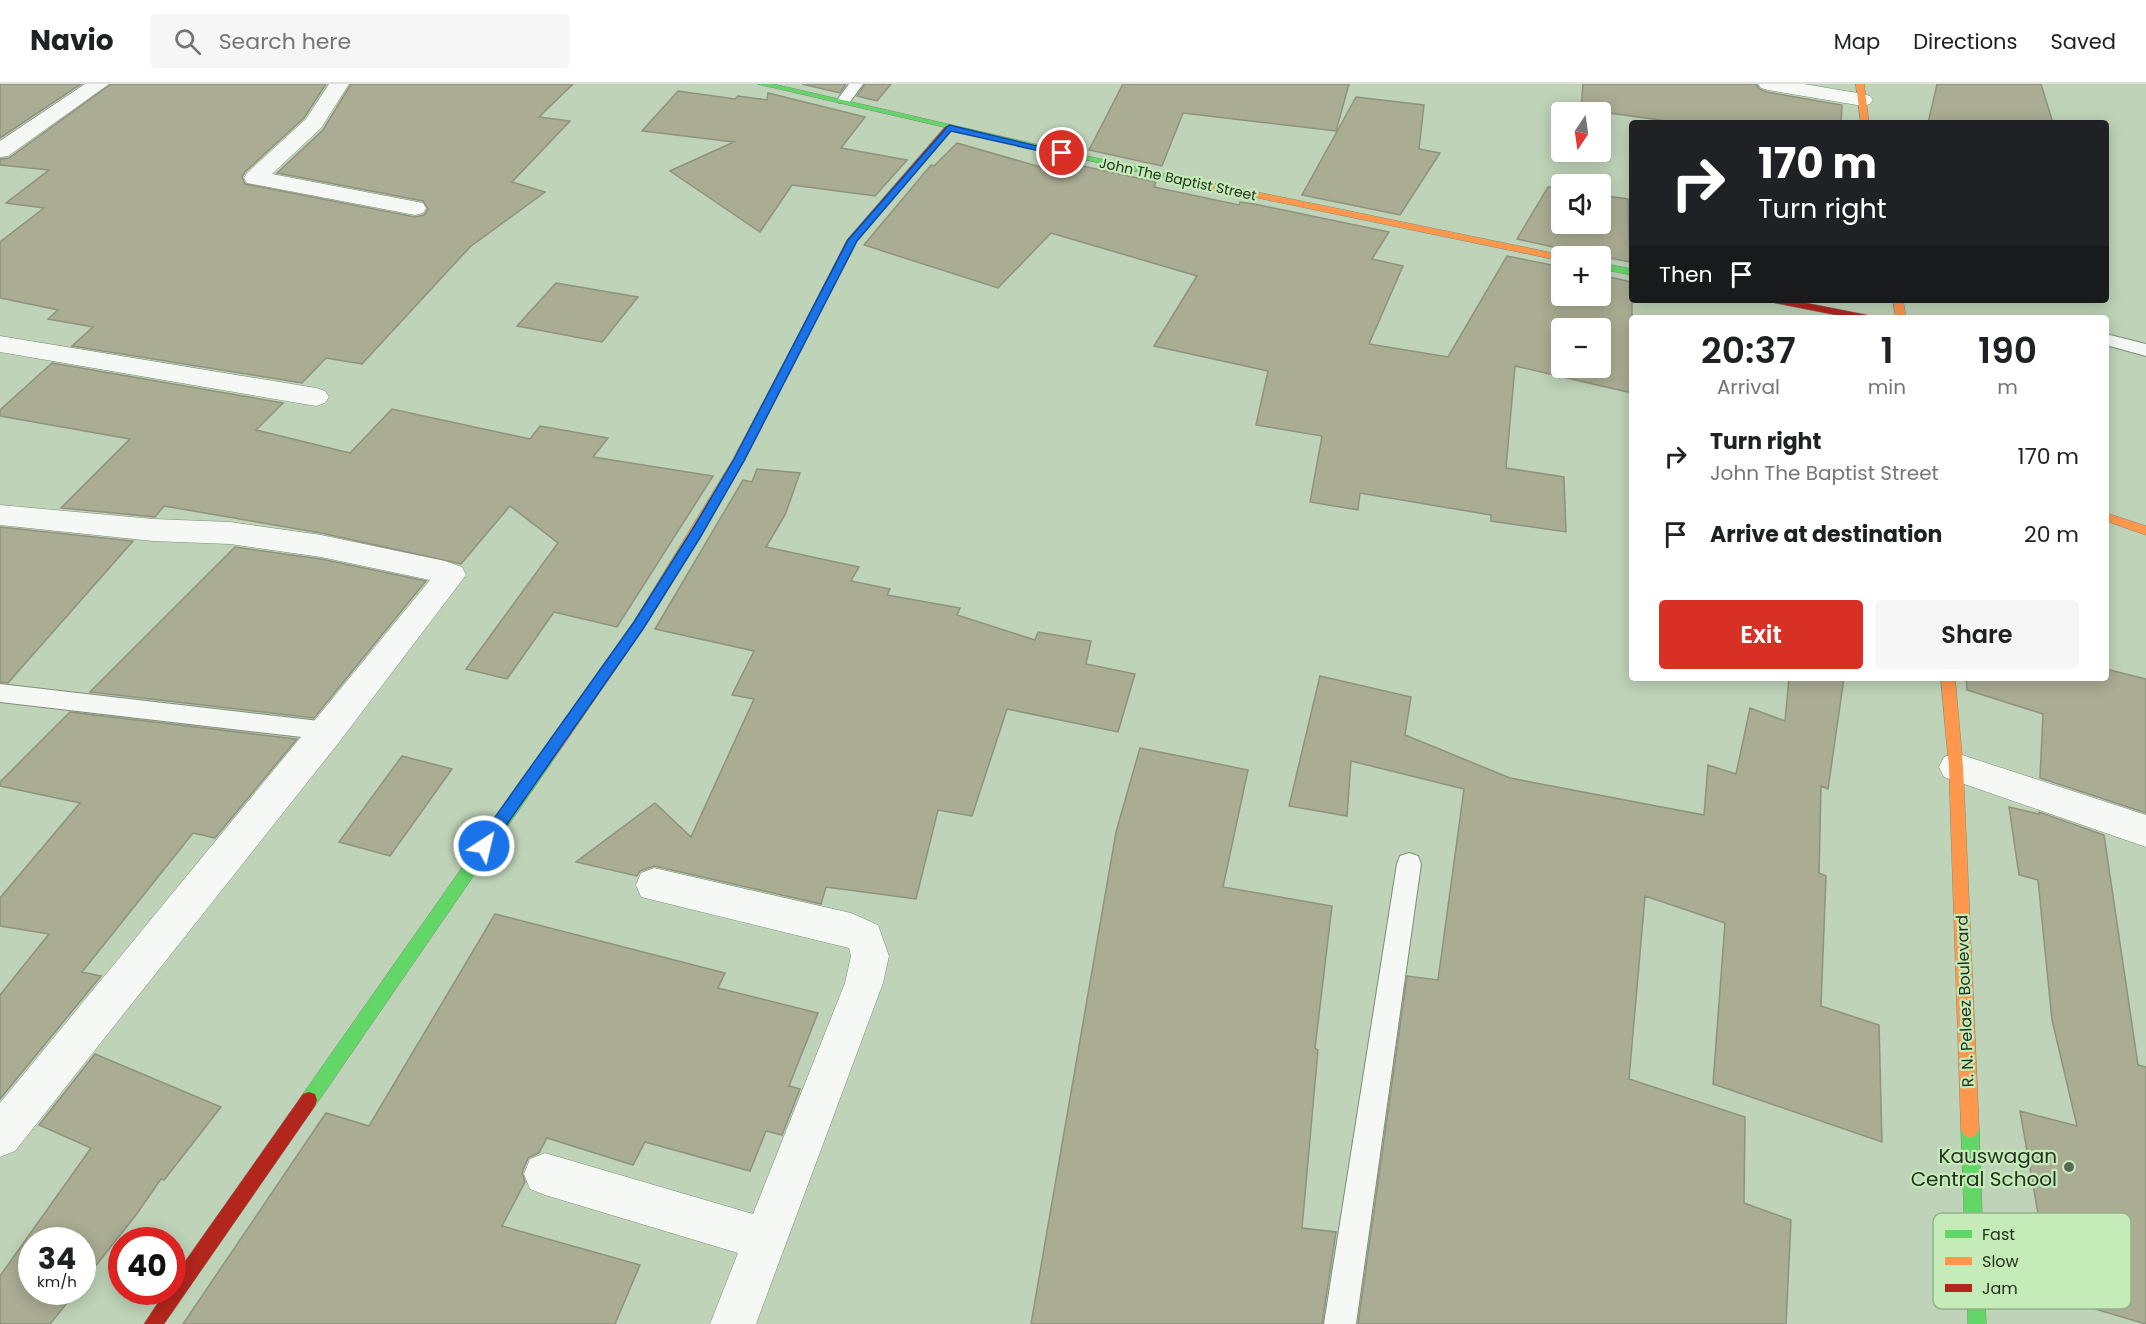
<!DOCTYPE html>
<html lang="en">
<head>
<meta charset="utf-8">
<style>
	:root { --surface:#fff; --page:#f6f6f6; --text:#202124; --muted:#757577; --line:#e0e0e0; --accent:#d93025 }
	body { margin:0; font-family:Poppins,sans-serif; background:var(--page); color:var(--text); height:100vh; display:flex; flex-direction:column; font-size:22px; white-space:nowrap }
	* { box-sizing:border-box; margin:0 }
	p { font-size:20px; color:var(--muted) }
	.icon { flex:none; width:33px; height:33px; fill:none; stroke:currentColor; stroke-width:2; stroke-linecap:round; stroke-linejoin:round }
	.map { position:relative; flex:1; overflow:hidden }
	.details { position:absolute; left:1629px; top:231px; width:480px; height:366px; display:flex; flex-direction:column; background:var(--surface); border-radius:6px; box-shadow:0 3px 15px #0003 }
	.details>* { flex:none }
	.hud { position:absolute; left:1629px; top:36px; width:480px; height:183px; border-radius:6px; box-shadow:0 3px 15px #0003; background:#202124; color:#fff; overflow:hidden }
	.needle { width:39px; rotate:193deg }
	.buttons { position:absolute; left:1551px; top:18px; display:grid; gap:12px }
	.buttons a { display:grid; place-items:center; width:60px; height:60px; border-radius:6px; background:var(--surface); box-shadow:0 3px 15px #0003; font-size:30px }
	.speed { position:absolute; left:18px; top:1143px; display:flex; gap:12px; font-size:30px; font-weight:700; text-align:center }
	.speed>* { display:grid; place-content:center; width:78px; height:78px; border-radius:50%; background:var(--surface); box-shadow:0 3px 15px #0003; line-height:1 }
	.speed small { font-size:15px; font-weight:400 }
	.speed .limit { border:9px solid #d22; background:#fff; color:#111 }
	.pin { position:absolute; display:grid; place-items:center; width:51px; height:51px; color:#fff; margin:-26px; border:3px solid #fff; border-radius:50%; box-shadow:0 2px 6px #0007 }
	.me { position:absolute; width:66px; margin:-33px; rotate:35deg; stroke-linejoin:round; filter:drop-shadow(0 0 4px #0008) }
	.turn { display:flex; align-items:center; gap:21px; height:126px; padding:0 30px; font-size:27px }
	.turn .icon { width:78px; height:78px; stroke-width:2.5 }
	.turn b { display:block; font-size:42px; line-height:51px }
	.then { display:flex; align-items:center; height:57px; padding:0 30px; background:#0003; gap:12px; font-size:22px }
	.eta { display:flex; justify-content:space-evenly; align-items:center; height:102px; text-align:center }
	.eta b { font-size:36px; font-weight:600; line-height:42px }
	.action { display:flex; gap:12px; margin-top:auto; padding:12px 30px }
	.action a { flex:1; height:69px; border-radius:6px; background:var(--accent); color:#fff; font-size:24px; font-weight:600; line-height:69px; text-align:center }
	.action a+a { background:var(--page); color:var(--text) }
	ul { padding:0; list-style:none }
	li { display:flex; align-items:center; gap:18px; height:78px; padding:0 30px }
	li div { flex:1 }
	li b { display:block; font-size:22px }
	li em { font-style:normal }
	header { display:flex; align-items:center; gap:36px; box-sizing:border-box; height:84px; padding:0 30px; background:var(--surface); border-bottom:2px solid var(--line) }
	header strong { font-size:28px }
	nav { display:flex; gap:33px; margin-inline-start:auto; font-size:21px }
	.search { width:420px; height:54px; background:var(--page); display:flex; align-items:center; gap:15px; box-sizing:border-box; padding:0 21px; border-radius:6px; color:var(--muted); font-size:22px }
	.map>svg:first-child { display:block }
	.building { fill:#aaac93; stroke:#8f927c; stroke-width:1.5; fill-rule:evenodd }
	.lines { fill:none; stroke-linecap:round; stroke-linejoin:round }
	.lane-casing { stroke:#7d8d78; stroke-width:2 }
	.street-casing { stroke:#7d8d78; stroke-width:1 }
	.fast-casing { stroke:#7d8d78; stroke-width:1 }
	.slow-casing { stroke:#7d8d78; stroke-width:1 }
	.jam-casing { stroke:#7d8d78; stroke-width:1 }
	.lane { fill:#f5f8f4; fill-rule:evenodd }
	.street { fill:#f5f8f4; fill-rule:evenodd }
	.fast { fill:#63d668; fill-rule:evenodd }
	.slow { fill:#ff974d; fill-rule:evenodd }
	.jam { fill:#b3261e; fill-rule:evenodd }
	.route { fill:#1a73e8; stroke:#114b97; stroke-width:1.5 }
	.poi-dot { fill:#596a54; stroke:#c5ebb9; stroke-width:2 }
	.labels { text-anchor:middle; dominant-baseline:central; stroke-width:4.5; stroke-linejoin:round; paint-order:stroke }
	.far-street-label { font-size:14px; fill:#23311e; stroke:#c5ebb9 }
	.street-label { font-size:16px; fill:#23311e; stroke:#c5ebb9 }
	.near-poi-label { font-size:20px; fill:#23311e; stroke:#c5ebb9; text-anchor:end }
	.key { fill:#c5ebb9; stroke:#94b38a; stroke-width:1.5 }
	.key-label { font-size:16px; fill:#23311e }
</style>
</head>
<body>
<header>
<strong>Navio</strong>
<div class="search"><svg class="icon" aria-label="search" viewBox="0 0 24 24"><circle cx="10" cy="10" r="6"/><path d="M15 15l6 6"/></svg>Search here</div>
<nav><a>Map</a><a>Directions</a><a>Saved</a></nav>
</header>
<div class="map">
<svg width="2146" height="1240" viewBox="0 0 2146 1240">
	<rect width="100%" height="100%" fill="#bed3b8"/>
	<path class="building" d="M0 0H81L0 54Z
		M111 0H326L304 34 245 88 242 93 245 100 415 133 424 131 428 125 423 117 277 89 323 46 351 0H573L539 33 570 37 512 98 545 108 470 163 362 280 326 274 302 299 72 262 93 243 48 235 58 226 0 214V158L44 124 6 119 49 86 0 81V75L9 74Z
		M802 0H846L840 9Z
		M865 0H891L877 17 857 12Z
		M1123 0H1349L1336 47 1183 29 1162 82 1089 66Z
		M1583 0H1756L1759 5 1767 8 1842 21 1841 39H1681L1581 25Z
		M1937 0H2041L2053 39H1928Z
		M678 7 735 15 738 12 767 16 768 9 865 33 841 64 907 76 875 112 792 101 760 148 670 87 734 58 642 47Z
		M1356 13 1424 21 1419 65 1440 69 1400 131 1302 111Z
		M957 59 1061 89 1069 79 1156 98 1154 103 1239 121 1240 118 1254 120 1389 148 1372 175 1403 182 1369 260 1448 273 1507 172 1562 183V212H1600V191L1632 198V309L1515 282 1506 384 1564 393 1566 448 1491 437V431L1360 409 1358 426 1310 418 1322 352 1256 341 1268 287 1154 262 1197 192 1051 149 998 204 864 161 931 81 934 82ZM1562 244H1600V284H1562Z
		M1548 103 1562 105V140H1600V111L1628 115 1630 178 1600 172H1575L1562 165 1517 155Z
		M556 199 638 213 602 258 517 242Z
		M52 279 283 319 256 346 350 369 392 325 530 355 540 342 608 354 593 373 713 392 617 543 554 528 507 595 466 585 558 459 510 422 461 480 321 449 164 422 155 433 61 424 130 355 0 332V326Z
		M757 385 800 389 785 431 766 463 859 483 851 497 890 505 887 511 960 524 957 531 1035 556 1038 548 1091 557 1086 580 1135 590 1118 648 1007 625 972 732 938 726 916 815 826 803 821 820 654 782 640 787 637 792 576 778 655 719 691 753 754 615 732 611 754 567 655 545 743 396 752 398Z
		M0 443 133 457 8 599 0 598Z
		M235 463 321 475 426 497 314 634 90 608Z
		M2106 585 2146 595V729L2040 694 2043 630 1967 606 1966 594H2106Z
		M1320 592 1411 613 1405 651 1510 694 1704 731 1708 681 1736 690 1750 624 1785 637 1789 594H1844L1828 705 1821 702 1819 789 1826 792 1821 922 1879 941 1882 1058 1713 1000 1725 839 1645 812 1629 995 1745 1033 1744 1119 1791 1136 1786 1240H1358L1407 892 1438 896 1464 705 1351 677 1347 732 1289 722Z
		M70 628 297 655 215 754 193 749 82 888 101 892 0 1015V911L49 850 0 842V814L80 719 0 702V698Z
		M1140 664 1248 686 1223 803 1332 822 1315 964 1318 966 1302 1144 1336 1148 1322 1240H1031L1116 748Z
		M402 672 452 685 390 772 339 758Z
		M2009 723 2039 730V728L2104 751 2138 981 2146 983V1240L2037 1208 2026 1131 2039 1135 2020 1027 2077 1042 2052 936 2038 796 2019 791Z
		M495 830 725 889 718 904 818 929 789 1002 800 1005 782 1051 766 1047 750 1087 645 1058 633 1081 547 1054 539 1069 528 1074 522 1089 525 1098 502 1142 640 1181 615 1240H183L326 1029 369 1042Z
		M95 970 221 1023 164 1096 161 1095 136 1131 82 1199V1156H32V1208H76L50 1240H0V1192L91 1064 39 1041Z"/>
	<g class="lines">
		<defs>
			<path id="lane" d="M849 0H863L849 19H839L837 16Z
				M2106 250 2146 260V272L2106 261Z
				M0 600 328 638 336 640 339 647 336 654 328 656 0 618Z
				M1409 769 1418 772 1421 780 1356 1240H1324L1397 780 1400 772Z"/>
			<path id="street" d="M85 0H109L8 72 0 73V57Z
				M329 0H349L321 44 272 90 423 119 426 124 423 129 415 131 247 99 244 94 247 89 306 35Z
				M1758 0H1804L1863 10 1870 12 1873 16 1870 20 1863 22 1768 6 1761 4Z
				M0 252 316 304 325 307 329 313 325 319 316 322 0 268Z
				M0 421 153 435 230 438 321 451 445 477 462 483 466 491 340 657 15 1067 0 1073V1019L430 496 321 473 230 460 153 457 0 441Z
				M1956 669 2146 731V763L1944 693 1939 683 1944 673Z
				M654 784 851 829 878 841 889 872 883 899 756 1240H710L738 1169 545 1111 530 1105 524 1090 530 1075 545 1069 753 1130 845 899 851 872 849 864 641 813 636 801 641 789Z"/>
			<path id="fast" d="M758 0H773L1218 102 1213 105Z
				M1600 179 1632 185V191L1600 185Z
				M549 665 554 667 556 671 554 675 315 1022 309 1024 303 1022 301 1016 303 1010 544 667Z
				M1970 1036 1976 1039 1979 1045 1986 1240H1968L1961 1045 1964 1039Z"/>
			<path id="slow" d="M1856 0H1864L1869 39H1861Z
				M1213 99 1562 171 1566 172H1562V177L1210 104V100Z
				M1893 216H1903L1906 234H1896Z
				M792 270 797 273 744 377 643 545 554 675 549 677 544 675 542 671 544 667 633 539 732 377 787 273Z
				M2106 429 2146 442V451L2106 437Z
				M1941 594H1955L1963 683 1979 1045 1976 1051 1970 1054 1964 1051 1961 1045 1949 683Z"/>
			<path id="jam" d="M946 42 953 44 856 157 797 273 796 275H788L787 273 847 156Z
				M1770 216H1791L1867 231 1872 234H1851L1775 219Z
				M309 1008 315 1010 317 1016 315 1022 164 1240H144L165 1208H172V1196L303 1010Z"/>
		</defs>
		<use href="#lane" class="lane-casing"/>
		<use href="#street" class="street-casing"/>
		<use href="#fast" class="fast-casing"/>
		<use href="#slow" class="slow-casing"/>
		<use href="#jam" class="jam-casing"/>
		<use href="#lane" class="lane"/>
		<use href="#street" class="street"/>
		<use href="#fast" class="fast"/>
		<use href="#slow" class="slow"/>
		<use href="#jam" class="jam"/>
	</g>
	<path class="route" d="M949 41 1066 69 1062 72 951 47 857 157 744 377 701 452 643 545 489 766H478L476 762 478 757 634 538 692 446 733 377 848 156Z"/>
	<circle class="poi-dot" cx="2069" cy="1083" r="6"/>
	<g class="labels">
		<g class="far-street-label">
			<text transform="translate(1178 95) rotate(12)">John The Baptist Street</text>
		</g>
		<g class="street-label">
			<text transform="translate(1965 917) rotate(-92)">R. N. Pelaez Boulevard</text>
		</g>
		<g class="near-poi-label">
			<text x="2057" y="1072">Kauswagan<tspan x="2057" dy="23">Central School</tspan></text>
		</g>
	</g>
	<rect x="1933" y="1129" width="198" height="96" rx="9" class="key"/>
	<rect x="1945" y="1146" width="27" height="8" fill="#63d668"/>
	<rect x="1945" y="1173" width="27" height="8" fill="#ff974d"/>
	<rect x="1945" y="1200" width="27" height="8" fill="#b3261e"/>
	<g class="key-label">
		<text x="1982" y="1156">Fast</text>
		<text x="1982" y="1183">Slow</text>
		<text x="1982" y="1210">Jam</text>
	</g>
</svg>
<div class="buttons">
<a><svg class="needle" viewBox="-14 -14 28 28"><path d="M0-13l5 13h-10z" fill="#e53935"/><path d="M0 13l5-13h-10z" fill="#757577"/></svg></a>
<a><svg class="icon" aria-label="sound" viewBox="0 0 24 24"><path d="M4 9h4l5-4v14l-5-4H4zM17 9q2 3 0 6"/></svg></a>
<a>+</a>
<a>−</a>
</div>
<div class="speed"><div>34<small>km/h</small></div><div class="limit">40</div></div>
<div class="pin" style="left:1062px;top:69px;background:#d93025"><svg class="icon" aria-label="arrive" viewBox="0 0 24 24"><path d="M6 21V4h12l-3 4 3 4H6"/></svg></div>
<svg class="me" style="left:484px;top:762px" viewBox="-20 -20 40 40"><circle r="17" fill="#1a73e8" stroke="#fff" stroke-width="3"/><path d="M0-11L8 9 0 5-8 9z" fill="#fff"/></svg>
<div class="hud">
<div class="turn"><svg class="icon" aria-label="right" viewBox="0 0 24 24"><path d="M7 20v-9h11M14 6l5 5-5 5"/></svg><div><b>170 m</b>Turn right</div></div>
<div class="then">Then<svg class="icon" aria-label="arrive" viewBox="0 0 24 24"><path d="M6 21V4h12l-3 4 3 4H6"/></svg></div>
</div>
<section class="details">
<div class="eta">
<div><b>20:37</b><p>Arrival</p></div>
<div><b>1</b><p>min</p></div>
<div><b>190</b><p>m</p></div>
</div>
<ul>
<li><svg class="icon" aria-label="right" viewBox="0 0 24 24"><path d="M7 20v-9h11M14 6l5 5-5 5"/></svg><div><b>Turn right</b><p>John The Baptist Street</p></div><em>170 m</em></li>
<li><svg class="icon" aria-label="arrive" viewBox="0 0 24 24"><path d="M6 21V4h12l-3 4 3 4H6"/></svg><div><b>Arrive at destination</b></div><em>20 m</em></li>
</ul>
<div class="action"><a>Exit</a><a>Share</a></div>
</section>
</div>
</body>
</html>
